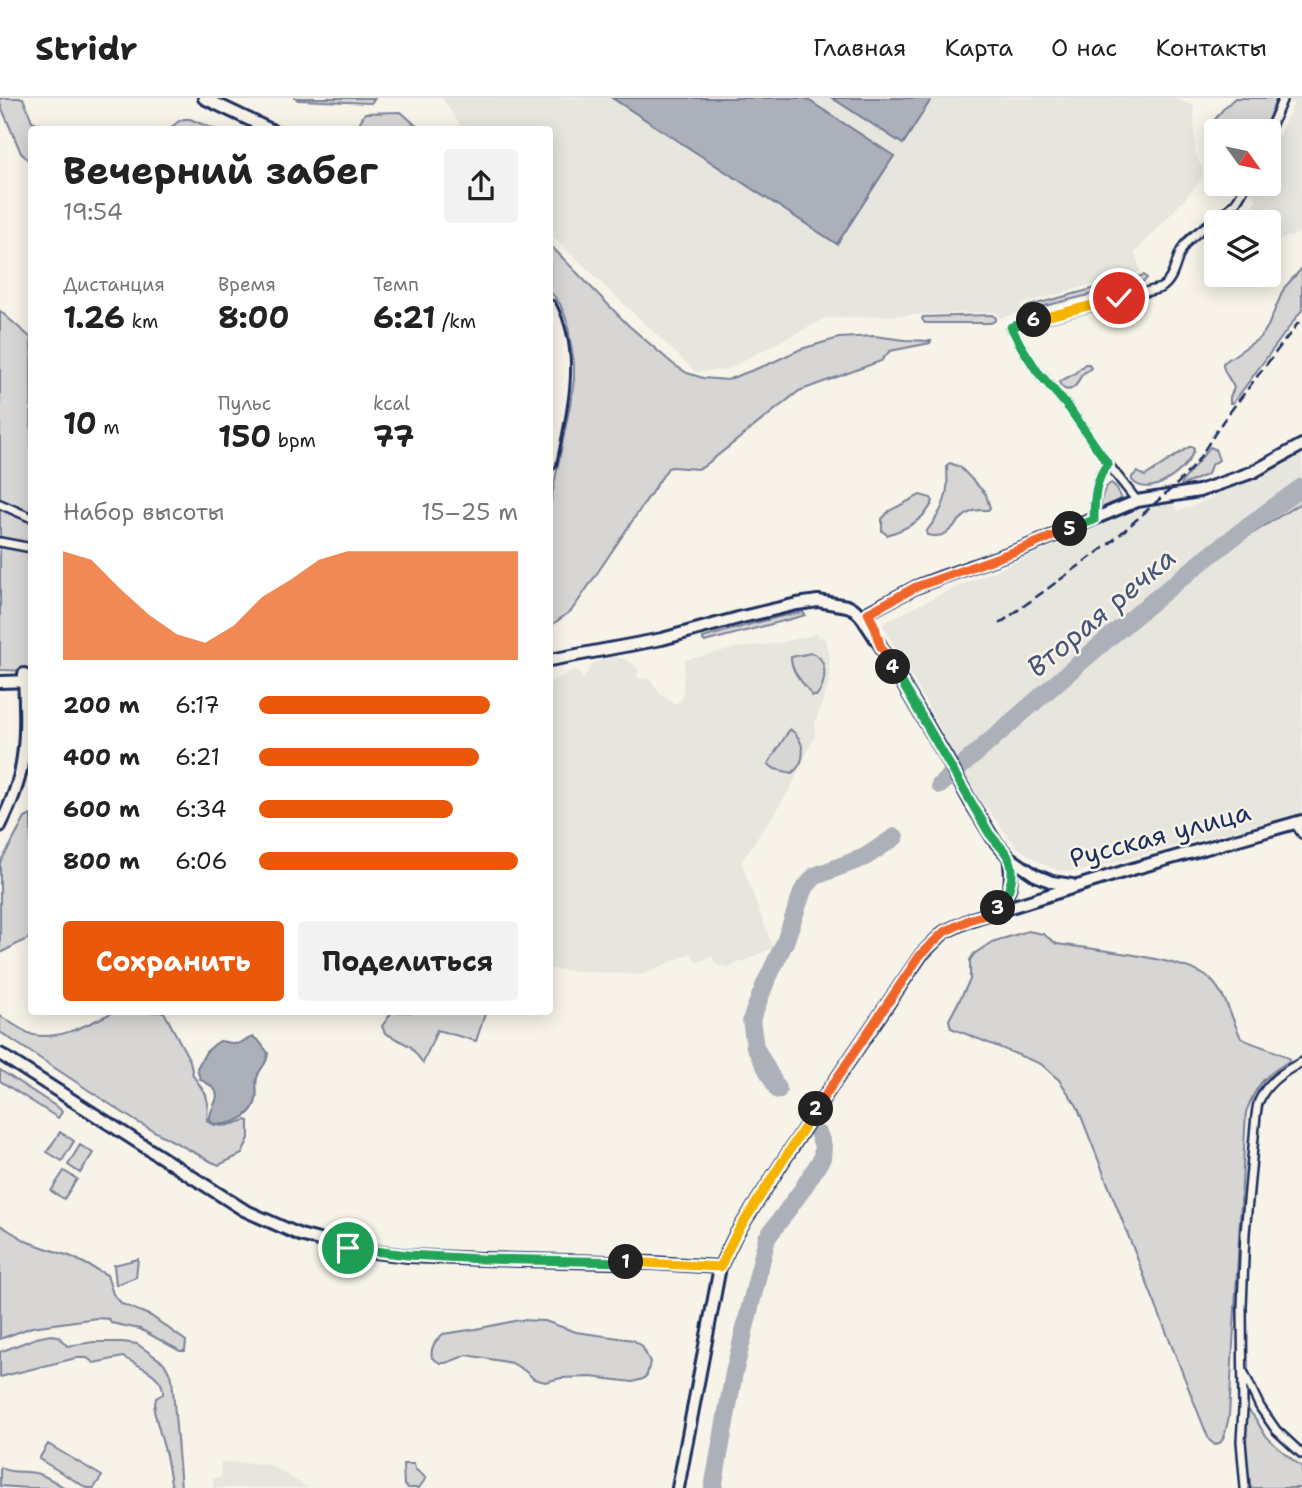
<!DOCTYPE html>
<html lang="ru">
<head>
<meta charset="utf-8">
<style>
	body { margin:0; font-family:"Shantell Sans",sans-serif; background:#f2f2f2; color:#222; height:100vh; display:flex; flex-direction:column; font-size:26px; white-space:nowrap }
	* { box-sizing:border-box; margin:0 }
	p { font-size:23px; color:#767676 }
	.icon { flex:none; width:38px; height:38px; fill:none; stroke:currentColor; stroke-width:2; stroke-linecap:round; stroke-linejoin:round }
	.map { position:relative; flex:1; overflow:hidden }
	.details { position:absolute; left:28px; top:28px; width:525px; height:889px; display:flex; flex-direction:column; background:#fff; border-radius:7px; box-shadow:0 4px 18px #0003 }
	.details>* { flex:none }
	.needle { width:46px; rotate:123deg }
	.controls { position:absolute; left:1204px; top:21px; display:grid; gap:14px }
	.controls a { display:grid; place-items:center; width:77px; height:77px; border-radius:7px; background:#fff; box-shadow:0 4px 18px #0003; font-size:35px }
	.pin { position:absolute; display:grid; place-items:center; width:60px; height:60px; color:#fff; margin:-30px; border:4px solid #fff; border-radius:50%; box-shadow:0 2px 7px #0007 }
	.km { position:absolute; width:35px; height:35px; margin:-18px; border-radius:50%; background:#222; color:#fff; font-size:19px; line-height:35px; text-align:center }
	.round { display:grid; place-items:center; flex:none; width:74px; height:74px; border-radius:7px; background:#f2f2f2 }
	.head { display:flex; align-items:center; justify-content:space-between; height:119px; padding:0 35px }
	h1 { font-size:38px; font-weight:700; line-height:52px }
	.figures { display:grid; grid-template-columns:repeat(3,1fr); gap:10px; height:119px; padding:7px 35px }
	.figures div { display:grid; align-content:center }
	.figures b { font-size:30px; font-weight:700 }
	.figures small { font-size:19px; font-weight:400 }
	.figures p { font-size:19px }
	.chart { height:196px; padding:14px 35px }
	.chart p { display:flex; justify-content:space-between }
	.chart svg { width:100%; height:126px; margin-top:7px; fill:#ea580c; opacity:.7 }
	.action { display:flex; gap:14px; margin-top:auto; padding:14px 35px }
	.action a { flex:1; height:80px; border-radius:7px; background:#ea580c; color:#fff; font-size:28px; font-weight:700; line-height:80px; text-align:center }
	.action a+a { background:#f2f2f2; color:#222 }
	ul { padding:0 35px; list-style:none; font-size:23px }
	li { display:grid; grid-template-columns:112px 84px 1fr; align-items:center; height:52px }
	li i { height:18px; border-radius:9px; background:#ea580c }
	header { display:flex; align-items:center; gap:42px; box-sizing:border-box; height:98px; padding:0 35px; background:#fff; border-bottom:2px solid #e0e0e0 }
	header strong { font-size:33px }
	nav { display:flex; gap:38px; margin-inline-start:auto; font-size:24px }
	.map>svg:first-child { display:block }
	.built { fill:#e6e5de }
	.green { fill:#d7d6d4; stroke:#798299; stroke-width:2 }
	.water { fill:#acb0b9; stroke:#727c95; stroke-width:2 }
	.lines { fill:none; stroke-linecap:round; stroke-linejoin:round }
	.river { stroke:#acb0b9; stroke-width:18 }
	.street-casing { stroke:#1b2f5e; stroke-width:12 }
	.secondary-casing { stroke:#1b2f5e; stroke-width:16 }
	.primary-casing { stroke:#1b2f5e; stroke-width:16 }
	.street { stroke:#f7f3e8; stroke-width:7 }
	.secondary { stroke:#f7f3e8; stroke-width:10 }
	.primary { stroke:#f7f3e8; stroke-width:10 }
	.rail { stroke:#1b2f5e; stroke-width:2.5; stroke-dasharray:10 5; stroke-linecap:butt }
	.split-1-casing { stroke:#fff; stroke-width:14 }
	.split-2-casing { stroke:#fff; stroke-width:14 }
	.split-3-casing { stroke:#fff; stroke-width:14 }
	.split-4-casing { stroke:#fff; stroke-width:14 }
	.split-5-casing { stroke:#fff; stroke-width:14 }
	.split-6-casing { stroke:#fff; stroke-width:14 }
	.split-7-casing { stroke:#fff; stroke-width:14 }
	.split-1 { stroke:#22a559; stroke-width:9 }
	.split-2 { stroke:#f5b400; stroke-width:9 }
	.split-3 { stroke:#f0652b; stroke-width:9 }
	.split-4 { stroke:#22a559; stroke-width:9 }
	.split-5 { stroke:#f0652b; stroke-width:9 }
	.split-6 { stroke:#22a559; stroke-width:9 }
	.split-7 { stroke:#f5b400; stroke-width:9 }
	.labels { text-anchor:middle; stroke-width:5; stroke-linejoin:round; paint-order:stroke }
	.street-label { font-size:26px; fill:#1b2f5e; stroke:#f7f3e8 }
	.water-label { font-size:28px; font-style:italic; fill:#465679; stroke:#f7f3e8 }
</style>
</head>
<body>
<header>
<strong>Stridr</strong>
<nav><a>Главная</a><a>Карта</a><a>О нас</a><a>Контакты</a></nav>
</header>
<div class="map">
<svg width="1302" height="1390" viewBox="0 0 1302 1390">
	<rect width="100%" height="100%" fill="#f7f3e8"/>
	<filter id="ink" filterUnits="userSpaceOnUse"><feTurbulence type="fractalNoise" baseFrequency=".0143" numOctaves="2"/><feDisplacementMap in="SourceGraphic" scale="14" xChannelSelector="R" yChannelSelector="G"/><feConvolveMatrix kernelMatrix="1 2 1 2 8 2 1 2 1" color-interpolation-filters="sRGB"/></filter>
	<g filter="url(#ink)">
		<path class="built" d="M 442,0 L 1172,0 L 1194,8 L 1195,55 L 1203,73 L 1200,82 L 1192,93 L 1135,155 L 1141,173 L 1021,206 L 1022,214 L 1000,220 L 995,214 L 826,220 L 725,272 L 696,274 L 550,136 L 550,32 L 463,31 Z
			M 1287,0 L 1302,0 L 1302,132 L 1293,138 L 1269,144 L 1269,124 L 1235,124 L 1240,122 L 1257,101 L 1249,93 L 1253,86 L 1269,86 L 1269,55 L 1294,6 L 1286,2 Z
			M 1302,354 L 1302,714 L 1078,774 L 1057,772 L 1043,766 L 1017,749 L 969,688 L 937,624 L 882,526 L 945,494 L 1126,417 L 1171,403 L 1178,413 L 1196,407 Z
			M 818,536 L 819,540 L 824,539 L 830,559 L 829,585 L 815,625 L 815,638 L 789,693 L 741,764 L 773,850 L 727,870 L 716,866 L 712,858 L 697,865 L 691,855 L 641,877 L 550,871 L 550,584 L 576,571 L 583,581 L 593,566 L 608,558 L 624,561 L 631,564 L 638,571 L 637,580 L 651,582 L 660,596 L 675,606 L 682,601 L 685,562 L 737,550 L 779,545 Z
			M 221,1364 L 267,1366 L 282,1374 L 308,1390 L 214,1390 L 213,1380 L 221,1380 Z"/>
		<path class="green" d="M 0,0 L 23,0 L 32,23 L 52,31 L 32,32 L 31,65 L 21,55 L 0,6 Z
			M 296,0 L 375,0 L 371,5 L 298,2 Z
			M 1235,0 L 1277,0 L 1263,33 L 1216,33 L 1216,65 C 1199,37 1213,19 1235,0 Z
			M 401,14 L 420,31 L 356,31 L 365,15 Z
			M 184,21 L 190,21 L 214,31 L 169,31 L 179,23 Z
			M 550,147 L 628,227 L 673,266 L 687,275 L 703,280 L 727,282 L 769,266 L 801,251 L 839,240 L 874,238 L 905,242 L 931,243 L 930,245 L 890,253 L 881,263 L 799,293 L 703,369 L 697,371 L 672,369 L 668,370 L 577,505 L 571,513 L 550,528 L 550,407 L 570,307 L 574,282 L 574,265 L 567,223 L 560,206 L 550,193 Z
			M 1302,170 L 1302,212 L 1233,305 L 1230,305 L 1230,299 L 1234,290 C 1231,281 1222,274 1223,265 L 1261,239 L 1268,228 L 1284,190 Z
			M 1144,177 L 1147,180 L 1144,183 L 1025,213 L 1025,210 L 1029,208 Z
			M 0,213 L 31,240 L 32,573 L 0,572 Z
			M 992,217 L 996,220 C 995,224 992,225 988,225 L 925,225 L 922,221 L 923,219 Z
			M 1085,266 L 1089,266 L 1091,270 C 1088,273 1084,274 1082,277 C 1079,280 1079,284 1076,287 C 1069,295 1062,292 1059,284 L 1074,276 Z
			M 1189,349 L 1192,349 L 1194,351 C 1190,371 1148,403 1132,382 L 1132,379 L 1137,374 L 1145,378 Z
			M 1210,349 L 1215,351 L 1219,362 L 1211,367 L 1208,376 L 1181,388 L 1182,384 Z
			M 950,365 L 960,369 L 983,393 L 986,397 L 990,410 L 988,412 C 982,412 976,411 971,414 C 953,422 952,443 927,437 L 926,434 C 936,421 945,408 947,391 C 948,383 947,375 947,367 Z
			M 1111,385 L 1116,389 L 1121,399 L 1120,401 L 1102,410 C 1099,403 1104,389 1111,385 Z
			M 1302,395 L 1302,404 L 1220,456 L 1221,452 Z
			M 920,397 L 931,400 L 933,403 C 925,422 906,431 887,437 L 882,433 L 882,421 L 889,413 Z
			M 803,514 L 805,517 L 802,518 L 708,543 L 705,544 L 703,542 L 703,540 C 736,530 769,520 803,514 Z
			M 811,555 C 829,559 827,587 816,598 L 812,598 C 804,584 791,576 791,559 Z
			M 790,631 C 805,642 808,663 792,675 L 775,671 L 768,666 Z
			M 31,717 L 31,839 L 0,855 L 0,764 L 10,748 L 25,720 Z
			M 1028,833 L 1043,836 L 1057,846 C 1091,851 1189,860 1211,882 C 1226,897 1232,921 1241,940 C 1255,948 1279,952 1289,961 L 1289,963 C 1263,979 1257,986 1246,1014 L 1229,1318 L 1225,1336 L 1221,1344 L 1215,1347 L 1209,1342 L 1077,1008 L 1059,982 L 1041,966 L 951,930 L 949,922 L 970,882 L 970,862 L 974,856 L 992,844 Z
			M 114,914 L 164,914 L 190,963 L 193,977 L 206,997 L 208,1006 L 207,1023 C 219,1032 233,1026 246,1022 L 249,1023 L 249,1040 L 242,1056 L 219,1067 L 212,1064 L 137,1024 L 0,934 L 0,918 C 9,923 25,935 34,937 C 63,942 89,925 114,914 Z
			M 392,914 L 485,914 L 485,916 L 476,943 L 437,932 L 423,965 L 410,948 L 385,935 L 382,928 Z
			M 0,972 L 60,1011 L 62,1014 L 58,1020 L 0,983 Z
			M 60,1034 L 74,1043 L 62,1063 L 47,1054 Z
			M 80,1047 L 93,1055 L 80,1075 L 68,1067 Z
			M 64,1073 L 77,1081 L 64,1101 L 51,1093 Z
			M 0,1127 L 28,1144 L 72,1159 L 107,1177 L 113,1196 L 122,1206 L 151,1218 L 186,1243 L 185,1253 L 180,1253 L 140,1231 L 111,1225 L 109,1221 L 97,1220 L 32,1229 L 0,1241 Z
			M 138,1161 L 136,1179 L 116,1187 L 114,1167 Z
			M 519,1222 L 545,1223 L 576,1234 L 633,1242 L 642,1248 L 650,1264 L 647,1277 L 643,1281 L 633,1284 L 591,1279 L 561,1280 L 545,1284 L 534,1281 L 525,1273 L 512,1265 L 467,1257 L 446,1265 L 440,1265 L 432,1260 C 430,1249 435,1243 443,1236 L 476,1231 Z
			M 51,1237 L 58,1238 L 67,1248 L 94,1244 L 123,1244 L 137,1246 L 164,1265 L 172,1280 L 181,1390 L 172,1390 L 166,1357 L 154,1313 L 156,1300 L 163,1296 C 165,1277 138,1268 123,1259 L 94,1265 L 87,1260 L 76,1260 L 0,1279 L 0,1254 L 36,1240 Z
			M 1247,1311 C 1255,1317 1258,1325 1263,1334 C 1274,1348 1288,1358 1302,1369 L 1302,1390 L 1247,1390 L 1243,1315 Z
			M 48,1346 L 102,1378 L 94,1390 L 87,1390 L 39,1361 Z
			M 403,1366 L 414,1366 L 415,1371 L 426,1380 L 419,1390 L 408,1390 L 404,1387 Z
			M 0,1369 C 12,1377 26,1371 39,1376 C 48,1379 57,1385 65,1390 L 28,1390 L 0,1388 Z"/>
		<path class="water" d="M 612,0 L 805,0 L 894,58 L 837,146 Z
			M 832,0 L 932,0 L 903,46 Z
			M 253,939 L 259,943 L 268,955 C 267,969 259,969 257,980 C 255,987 258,995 256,1002 C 252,1021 227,1029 211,1025 C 206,1012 222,1003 215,992 C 212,987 205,985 200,981 L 197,970 L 206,954 L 215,946 L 220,943 L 237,946 Z"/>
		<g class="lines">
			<path class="river" d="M 940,687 C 1057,584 1174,479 1302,389
				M 778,992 L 755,949 L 751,922 L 765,886 L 785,844 L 803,792 L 815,778 L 865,759 L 895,739
				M 713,1390 L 734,1275 L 767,1140 L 802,1092 L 822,1060 L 823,1048 L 819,1037"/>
			<defs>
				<path id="street" d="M 1269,33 L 1283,0
					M 1137,403 L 1108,366 L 1069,310 L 1037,273 L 1021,248 L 1011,229 L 1161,190 C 1178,179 1174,156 1188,143 C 1202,128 1222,120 1235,105 C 1240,99 1243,92 1246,86
					M 0,406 L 32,420
					M 1094,422 C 1094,404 1095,379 1108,366
					M 0,444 L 32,450
					M 1294,724 L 1302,736
					M 1244,1275 L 1260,1309 L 1276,1332 L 1302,1356
					M 1245,1390 L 1241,1343 L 1243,1311 L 1242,1209 L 1245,1135 L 1256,1017 C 1257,1012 1257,1005 1260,1001 C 1267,984 1286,972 1302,964"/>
				<path id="secondary" d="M 861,518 L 916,489 L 942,479 L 1024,450 L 1137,403 L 1199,393 L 1225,384 L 1253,374 L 1302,347
					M 0,728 C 10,708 19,687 22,665 C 27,636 25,605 24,576
					M 0,956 L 244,1112 L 300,1137 L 357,1152 L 408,1158 L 482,1161 L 653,1165 L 720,1169"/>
				<path id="primary" d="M 204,0 L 271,32
					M 550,208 C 576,259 560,313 550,366
					M 550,228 C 560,261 557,295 550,329
					M 550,562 L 662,541 L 742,519 L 797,506 L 818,503 L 847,508 L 854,511 L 861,518 L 880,547 L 947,661 L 970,703 L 994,742 L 1009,759 L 1035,777 L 1052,784 L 1072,787
					M 0,584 L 32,583
					M 995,814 C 1012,794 1013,784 1009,759
					M 678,1390 L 720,1169 L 735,1138 L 825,998 L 921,857 L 944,834 L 972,821 L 1129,772 L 1302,723"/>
			</defs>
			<use href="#street" class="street-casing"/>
			<use href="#secondary" class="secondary-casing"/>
			<use href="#primary" class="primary-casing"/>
			<use href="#street" class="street"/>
			<use href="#secondary" class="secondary"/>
			<use href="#primary" class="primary"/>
			<path class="rail" d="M 999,526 L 1109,446 L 1178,385 L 1196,365 L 1223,323 L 1302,220"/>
		</g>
	</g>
	<g class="lines" filter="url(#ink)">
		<defs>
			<path id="split-1" d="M 348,1150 L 408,1157 L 482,1161 L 626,1164"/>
			<path id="split-2" d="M 626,1164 L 720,1169 L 735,1138 L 816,1011"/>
			<path id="split-3" d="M 816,1011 L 921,856 L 944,834 L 971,821 L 993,815 L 998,810"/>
			<path id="split-4" d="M 893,569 L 989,735 C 994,742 1002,749 1007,757 C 1018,773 1009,797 998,810"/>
			<path id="split-5" d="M 893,569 L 880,547 L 875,529 L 868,515 L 916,489 L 1024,450 L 1070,431"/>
			<path id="split-6" d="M 1034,222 L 1011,229 L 1021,248 L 1037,273 L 1069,310 L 1108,366 C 1095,380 1094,404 1094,422 L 1070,431"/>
			<path id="split-7" d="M 1034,222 L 1119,200"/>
		</defs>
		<use href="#split-1" class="split-1-casing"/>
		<use href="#split-2" class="split-2-casing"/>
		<use href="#split-3" class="split-3-casing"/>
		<use href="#split-4" class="split-4-casing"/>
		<use href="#split-5" class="split-5-casing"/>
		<use href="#split-6" class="split-6-casing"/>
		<use href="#split-7" class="split-7-casing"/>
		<use href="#split-1" class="split-1"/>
		<use href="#split-2" class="split-2"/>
		<use href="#split-3" class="split-3"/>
		<use href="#split-4" class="split-4"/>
		<use href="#split-5" class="split-5"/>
		<use href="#split-6" class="split-6"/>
		<use href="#split-7" class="split-7"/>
	</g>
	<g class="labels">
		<g class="street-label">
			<text transform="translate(1160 737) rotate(-15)" y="9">Русская улица</text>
		</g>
		<g class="water-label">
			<text transform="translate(1101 514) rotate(-40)" y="10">Вторая речка</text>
		</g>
	</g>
</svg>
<div class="controls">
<a><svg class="needle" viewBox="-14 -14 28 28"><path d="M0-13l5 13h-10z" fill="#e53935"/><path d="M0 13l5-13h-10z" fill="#767676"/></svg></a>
<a><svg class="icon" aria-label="layers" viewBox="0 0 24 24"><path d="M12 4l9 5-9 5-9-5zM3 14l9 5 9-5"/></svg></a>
</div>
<div class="pin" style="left:348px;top:1150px;background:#1e9e55"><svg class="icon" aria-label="arrive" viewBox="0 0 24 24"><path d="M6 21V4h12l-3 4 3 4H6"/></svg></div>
<div class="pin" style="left:1119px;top:200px;background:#d93025"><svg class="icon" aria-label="check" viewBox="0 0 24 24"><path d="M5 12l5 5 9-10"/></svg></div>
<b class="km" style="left:626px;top:1164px">1</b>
<b class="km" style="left:816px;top:1011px">2</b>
<b class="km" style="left:998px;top:810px">3</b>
<b class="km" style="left:893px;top:569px">4</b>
<b class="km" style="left:1070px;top:431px">5</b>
<b class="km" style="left:1034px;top:222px">6</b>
<section class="details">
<div class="head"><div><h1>Вечерний забег</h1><p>19:54</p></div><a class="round"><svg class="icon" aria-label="share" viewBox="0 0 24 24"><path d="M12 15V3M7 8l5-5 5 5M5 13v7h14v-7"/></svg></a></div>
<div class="figures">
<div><p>Дистанция</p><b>1.26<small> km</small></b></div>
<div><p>Время</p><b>8:00</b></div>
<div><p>Темп</p><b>6:21<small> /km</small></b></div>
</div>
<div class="figures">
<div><b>10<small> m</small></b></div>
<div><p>Пульс</p><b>150<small> bpm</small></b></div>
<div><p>kcal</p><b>77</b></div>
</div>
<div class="chart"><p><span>Набор высоты</span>15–25 m</p>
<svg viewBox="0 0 160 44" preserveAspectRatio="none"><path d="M0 44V6L10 9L20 19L30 28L40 35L50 38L60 32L70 22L80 16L90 9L100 6L110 6L120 6L130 6L140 6L150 6L160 6V44z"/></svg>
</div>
<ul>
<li><b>200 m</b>6:17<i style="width:89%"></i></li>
<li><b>400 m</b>6:21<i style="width:85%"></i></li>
<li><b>600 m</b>6:34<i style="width:75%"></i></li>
<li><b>800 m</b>6:06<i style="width:100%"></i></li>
</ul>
<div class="action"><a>Сохранить</a><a>Поделиться</a></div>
</section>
</div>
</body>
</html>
